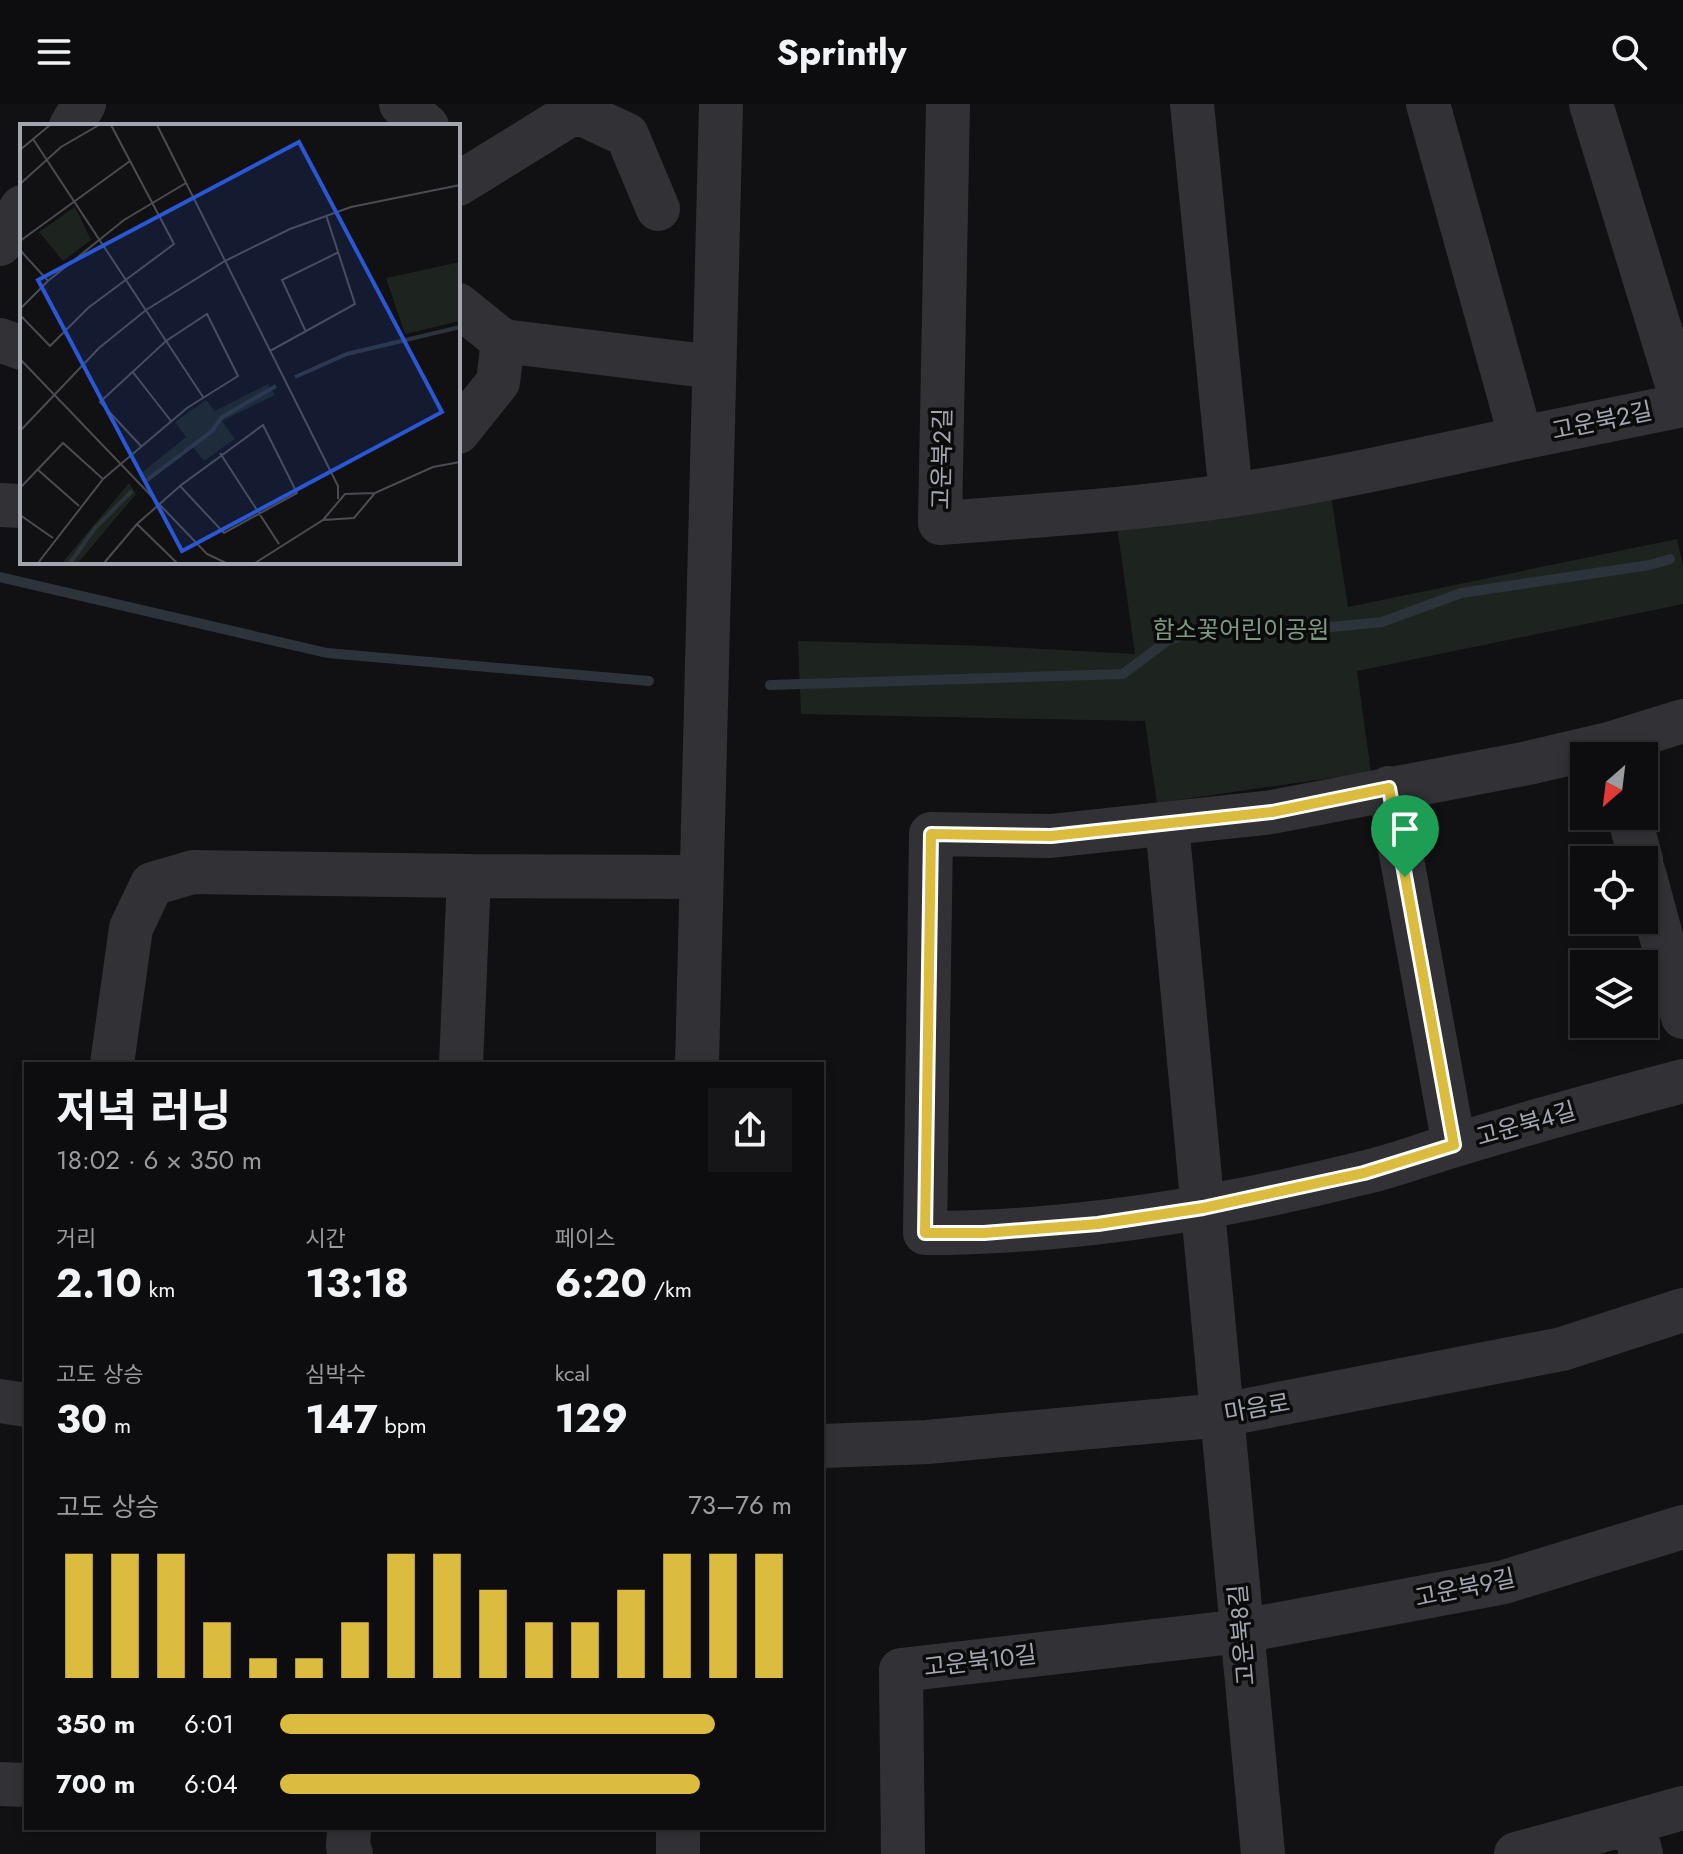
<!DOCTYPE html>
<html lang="ko">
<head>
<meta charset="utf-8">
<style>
	body { margin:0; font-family:Jost,"Noto Sans KR",sans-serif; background:#161517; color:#f1f3f6; height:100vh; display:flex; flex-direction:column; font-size:30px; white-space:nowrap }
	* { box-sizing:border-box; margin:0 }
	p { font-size:26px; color:#9a9b9e }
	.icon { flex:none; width:44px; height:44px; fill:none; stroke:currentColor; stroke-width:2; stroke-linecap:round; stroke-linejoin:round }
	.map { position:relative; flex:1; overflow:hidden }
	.drawer { position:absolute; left:24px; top:958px; width:800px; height:768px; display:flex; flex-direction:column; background:#0d0c0e; border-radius:0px; box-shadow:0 4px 12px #0003,0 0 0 2px #2d2c2e }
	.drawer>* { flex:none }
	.needle { width:52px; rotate:208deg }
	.tools { position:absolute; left:1570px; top:638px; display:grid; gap:16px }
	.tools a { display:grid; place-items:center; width:88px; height:88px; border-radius:0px; background:#0d0c0e; box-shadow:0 4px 12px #0003,0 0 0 2px #2d2c2e; font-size:40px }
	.pin { position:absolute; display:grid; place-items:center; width:68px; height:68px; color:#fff; margin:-82px -34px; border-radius:50% 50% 50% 0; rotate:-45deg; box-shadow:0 0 8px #0007 }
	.pin .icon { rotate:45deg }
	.round { display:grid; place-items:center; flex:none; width:84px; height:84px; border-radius:0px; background:#161517 }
	.summary { display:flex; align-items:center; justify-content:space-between; height:136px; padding:0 32px }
	h1 { font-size:44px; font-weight:700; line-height:60px }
	.metrics { display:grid; grid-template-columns:repeat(3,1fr); gap:12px; height:136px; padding:8px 32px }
	.metrics div { display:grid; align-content:center }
	.metrics b { font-size:40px; font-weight:700 }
	.metrics small { font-size:22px; font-weight:400 }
	.metrics p { font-size:22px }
	.chart { height:224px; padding:16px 32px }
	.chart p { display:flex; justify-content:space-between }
	.chart svg { width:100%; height:144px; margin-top:8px; stroke:#dbbc3f; stroke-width:6 }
	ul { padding:0 32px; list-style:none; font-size:26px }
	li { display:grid; grid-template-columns:128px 96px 1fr; align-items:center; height:60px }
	li i { height:20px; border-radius:10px; background:#dbbc3f }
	header { display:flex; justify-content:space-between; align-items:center; height:104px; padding:0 32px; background:#0d0c0e; font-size:36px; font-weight:700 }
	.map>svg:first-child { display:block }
	.green { fill:#1d241f }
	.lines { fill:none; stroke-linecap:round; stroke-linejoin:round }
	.stream { stroke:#2d333a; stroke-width:10 }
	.minor { stroke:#323236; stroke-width:44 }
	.route-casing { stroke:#fff; stroke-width:16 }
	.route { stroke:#dbbc3f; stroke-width:10 }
	.labels { text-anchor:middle; stroke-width:7; stroke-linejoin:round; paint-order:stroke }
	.street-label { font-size:24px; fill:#a3a6b1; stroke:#0c0b0c }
	.park-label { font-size:24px; fill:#7c9a82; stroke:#0c0b0c }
	.inset-river { fill:none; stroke:#2d333a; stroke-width:4 }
	.inset-road { fill:none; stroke:#4b4c52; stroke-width:2 }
	.view { fill:#2a57d4; fill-opacity:0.15; stroke:#2a57d4; stroke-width:4 }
	.inset-edge { fill:none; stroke:#a3a6b1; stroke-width:4 }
</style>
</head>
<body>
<header><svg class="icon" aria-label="menu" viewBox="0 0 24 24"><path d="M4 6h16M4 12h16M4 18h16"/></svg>Sprintly<svg class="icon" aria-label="search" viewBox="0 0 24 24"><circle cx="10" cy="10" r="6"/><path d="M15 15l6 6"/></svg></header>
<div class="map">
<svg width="1683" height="1750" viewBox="0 0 1683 1750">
	<rect width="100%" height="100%" fill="#111012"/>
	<path class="green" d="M 1331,392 L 1348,503 L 1677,435 L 1683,462 L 1683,500 L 1357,567 L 1371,668 L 1157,699 L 1145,617 L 801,610 L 798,537 L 987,542 L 1135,550 L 1117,422 Z"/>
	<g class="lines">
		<path class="stream" d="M 0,473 L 327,549 L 649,577
			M 770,581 L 1123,570 L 1167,537 L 1210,521 L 1311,525 L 1382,518 L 1461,489 L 1650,461 L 1670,455"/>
		<path class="minor" d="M 401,0 L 427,22
			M 948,0 L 940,419 C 1038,412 1136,405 1233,391 C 1330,376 1425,355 1521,334 L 1428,0
			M 1192,0 L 1231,391
			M 1591,0 L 1683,300
			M 71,22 L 84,0
			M 458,80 L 576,7 L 627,31 L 658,105
			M 0,140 L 22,103
			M 458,201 L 503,237 L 498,278 L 458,328
			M 0,236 L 22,244
			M 503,237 L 714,263
			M 1521,334 L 1683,301
			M 0,401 L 22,402
			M 1683,617 L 1609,640 L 1528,659 L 1272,708 L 1051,732 L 931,730 L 925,1129 C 1073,1129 1219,1105 1362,1069 C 1394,1062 1424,1050 1455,1041 C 1531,1018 1607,997 1683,977
			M 1389,684 L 1454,1041
			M 1629,712 L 1641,756
			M 1167,720 L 1263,1750
			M 1644,769 L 1683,913
			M 112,960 L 131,824 L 152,780 L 193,768 L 469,772 L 702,773
			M 461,960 L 469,772
			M 697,960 L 721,0
			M 0,1297 L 26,1301
			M 822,1342 L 927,1338 L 1222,1311 L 1562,1245 L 1683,1206
			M 0,1680 L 26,1681
			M 1633,1718 L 1683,1704
			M 349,1724 L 348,1743 L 351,1750
			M 678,1750 L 678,1724
			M 903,1750 L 901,1566 L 1242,1527 L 1504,1478 L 1683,1423
			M 1516,1750 L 1633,1718 L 1641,1750"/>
	</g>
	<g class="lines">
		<defs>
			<path id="route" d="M 1389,684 L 1454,1041 L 1364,1069 L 1203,1104 L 1098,1120 L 984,1129 L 925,1129 L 931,730 L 1051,732 L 1272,708 Z"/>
		</defs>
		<use href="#route" class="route-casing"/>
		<use href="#route" class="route"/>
	</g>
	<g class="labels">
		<g class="street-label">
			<text transform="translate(1602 317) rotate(-12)" y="8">고운북2길</text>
			<text transform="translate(942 355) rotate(-89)" y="8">고운북2길</text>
			<text transform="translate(1526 1020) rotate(-16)" y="8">고운북4길</text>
			<text transform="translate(1257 1304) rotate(-10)" y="8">마음로</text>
			<text transform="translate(1465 1484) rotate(-12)" y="8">고운북9길</text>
			<text transform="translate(1242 1531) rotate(-95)" y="8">고운북8길</text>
			<text transform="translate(980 1557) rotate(-7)" y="8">고운북10길</text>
		</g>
		<g class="park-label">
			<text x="1241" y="534">함소꽃어린이공원</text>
		</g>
	</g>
	<g transform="translate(20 20)">
		<rect width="440" height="440" fill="#111012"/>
		<path d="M 55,83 L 71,116 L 43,137 L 19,108 ZM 440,138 L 440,197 L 385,210 L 366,154 ZM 248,260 L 255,271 L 202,297 L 215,315 L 184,337 L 172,322 L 127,359 L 120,350 L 166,313 L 155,298 L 186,276 L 195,287 ZM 109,359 L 116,370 L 58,439 L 42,439 Z" fill="#1d241f"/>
		<path class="inset-river" d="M 275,253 L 327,230 L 440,203M 127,356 L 192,307 L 202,293 L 256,262M 50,439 L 75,404 L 112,367"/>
		<path class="inset-road" d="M 137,1 L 318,362 L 318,375M 13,15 L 183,273M 0,26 L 30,1M 0,60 L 41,23 L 79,1M 0,117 L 110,37M 0,126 L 28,157 L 104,96 L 166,59M 0,185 L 28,157M 0,191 L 30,222 L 68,184 L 154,120 L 91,1M 286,208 L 262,156 L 319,128M 250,227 L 335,180 L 306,91M 0,235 L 187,430 L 206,439M 112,247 L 151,297M 243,301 L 277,369 L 204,409 L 160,362 ZM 0,307 L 79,224 L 126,186 L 205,137 L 270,105 L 331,83 L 440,61M 200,329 L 259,420M 17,345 L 59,382M 83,355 L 167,284 L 218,252 L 187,190 L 146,217 L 80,278 L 121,322M 0,364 L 43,319 L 83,355 L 18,439M 0,391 L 33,414M 303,396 L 325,370 L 355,369 L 413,343 L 440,338M 117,400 L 157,439M 84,439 L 117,400 L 160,362M 235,439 L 303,396 L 334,394 L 355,369"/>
		<path class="view" d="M 279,18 L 422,288 L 162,427 L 18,156 Z"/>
		<rect width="440" height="440" class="inset-edge"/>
	</g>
</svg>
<div class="tools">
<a><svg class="needle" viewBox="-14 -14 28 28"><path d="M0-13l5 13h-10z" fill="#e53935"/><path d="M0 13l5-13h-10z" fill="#9a9b9e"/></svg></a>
<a><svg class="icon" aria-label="locate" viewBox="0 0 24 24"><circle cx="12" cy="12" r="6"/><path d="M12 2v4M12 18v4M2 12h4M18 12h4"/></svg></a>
<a><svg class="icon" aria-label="layers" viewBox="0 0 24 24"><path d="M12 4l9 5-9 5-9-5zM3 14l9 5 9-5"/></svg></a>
</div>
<div class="pin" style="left:1405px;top:773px;background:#1e9e55"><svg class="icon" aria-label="arrive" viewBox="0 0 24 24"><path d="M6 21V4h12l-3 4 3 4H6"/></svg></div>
<section class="drawer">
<div class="summary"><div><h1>저녁 러닝</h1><p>18:02 · 6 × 350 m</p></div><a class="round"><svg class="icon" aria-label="share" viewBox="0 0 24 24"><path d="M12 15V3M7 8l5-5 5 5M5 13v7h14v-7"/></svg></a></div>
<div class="metrics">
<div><p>거리</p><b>2.10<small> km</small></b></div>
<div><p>시간</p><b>13:18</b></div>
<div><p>페이스</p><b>6:20<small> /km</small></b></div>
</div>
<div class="metrics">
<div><p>고도 상승</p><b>30<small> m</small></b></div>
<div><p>심박수</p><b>147<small> bpm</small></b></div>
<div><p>kcal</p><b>129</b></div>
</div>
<div class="chart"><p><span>고도 상승</span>73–76 m</p>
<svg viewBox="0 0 160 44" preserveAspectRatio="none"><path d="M5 44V6M15 44V6M25 44V6M35 44V27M45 44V38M55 44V38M65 44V27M75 44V6M85 44V6M95 44V17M105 44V27M115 44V27M125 44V17M135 44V6M145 44V6M155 44V6"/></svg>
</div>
<ul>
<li><b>350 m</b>6:01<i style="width:85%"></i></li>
<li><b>700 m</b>6:04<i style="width:82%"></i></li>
</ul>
</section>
</div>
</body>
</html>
